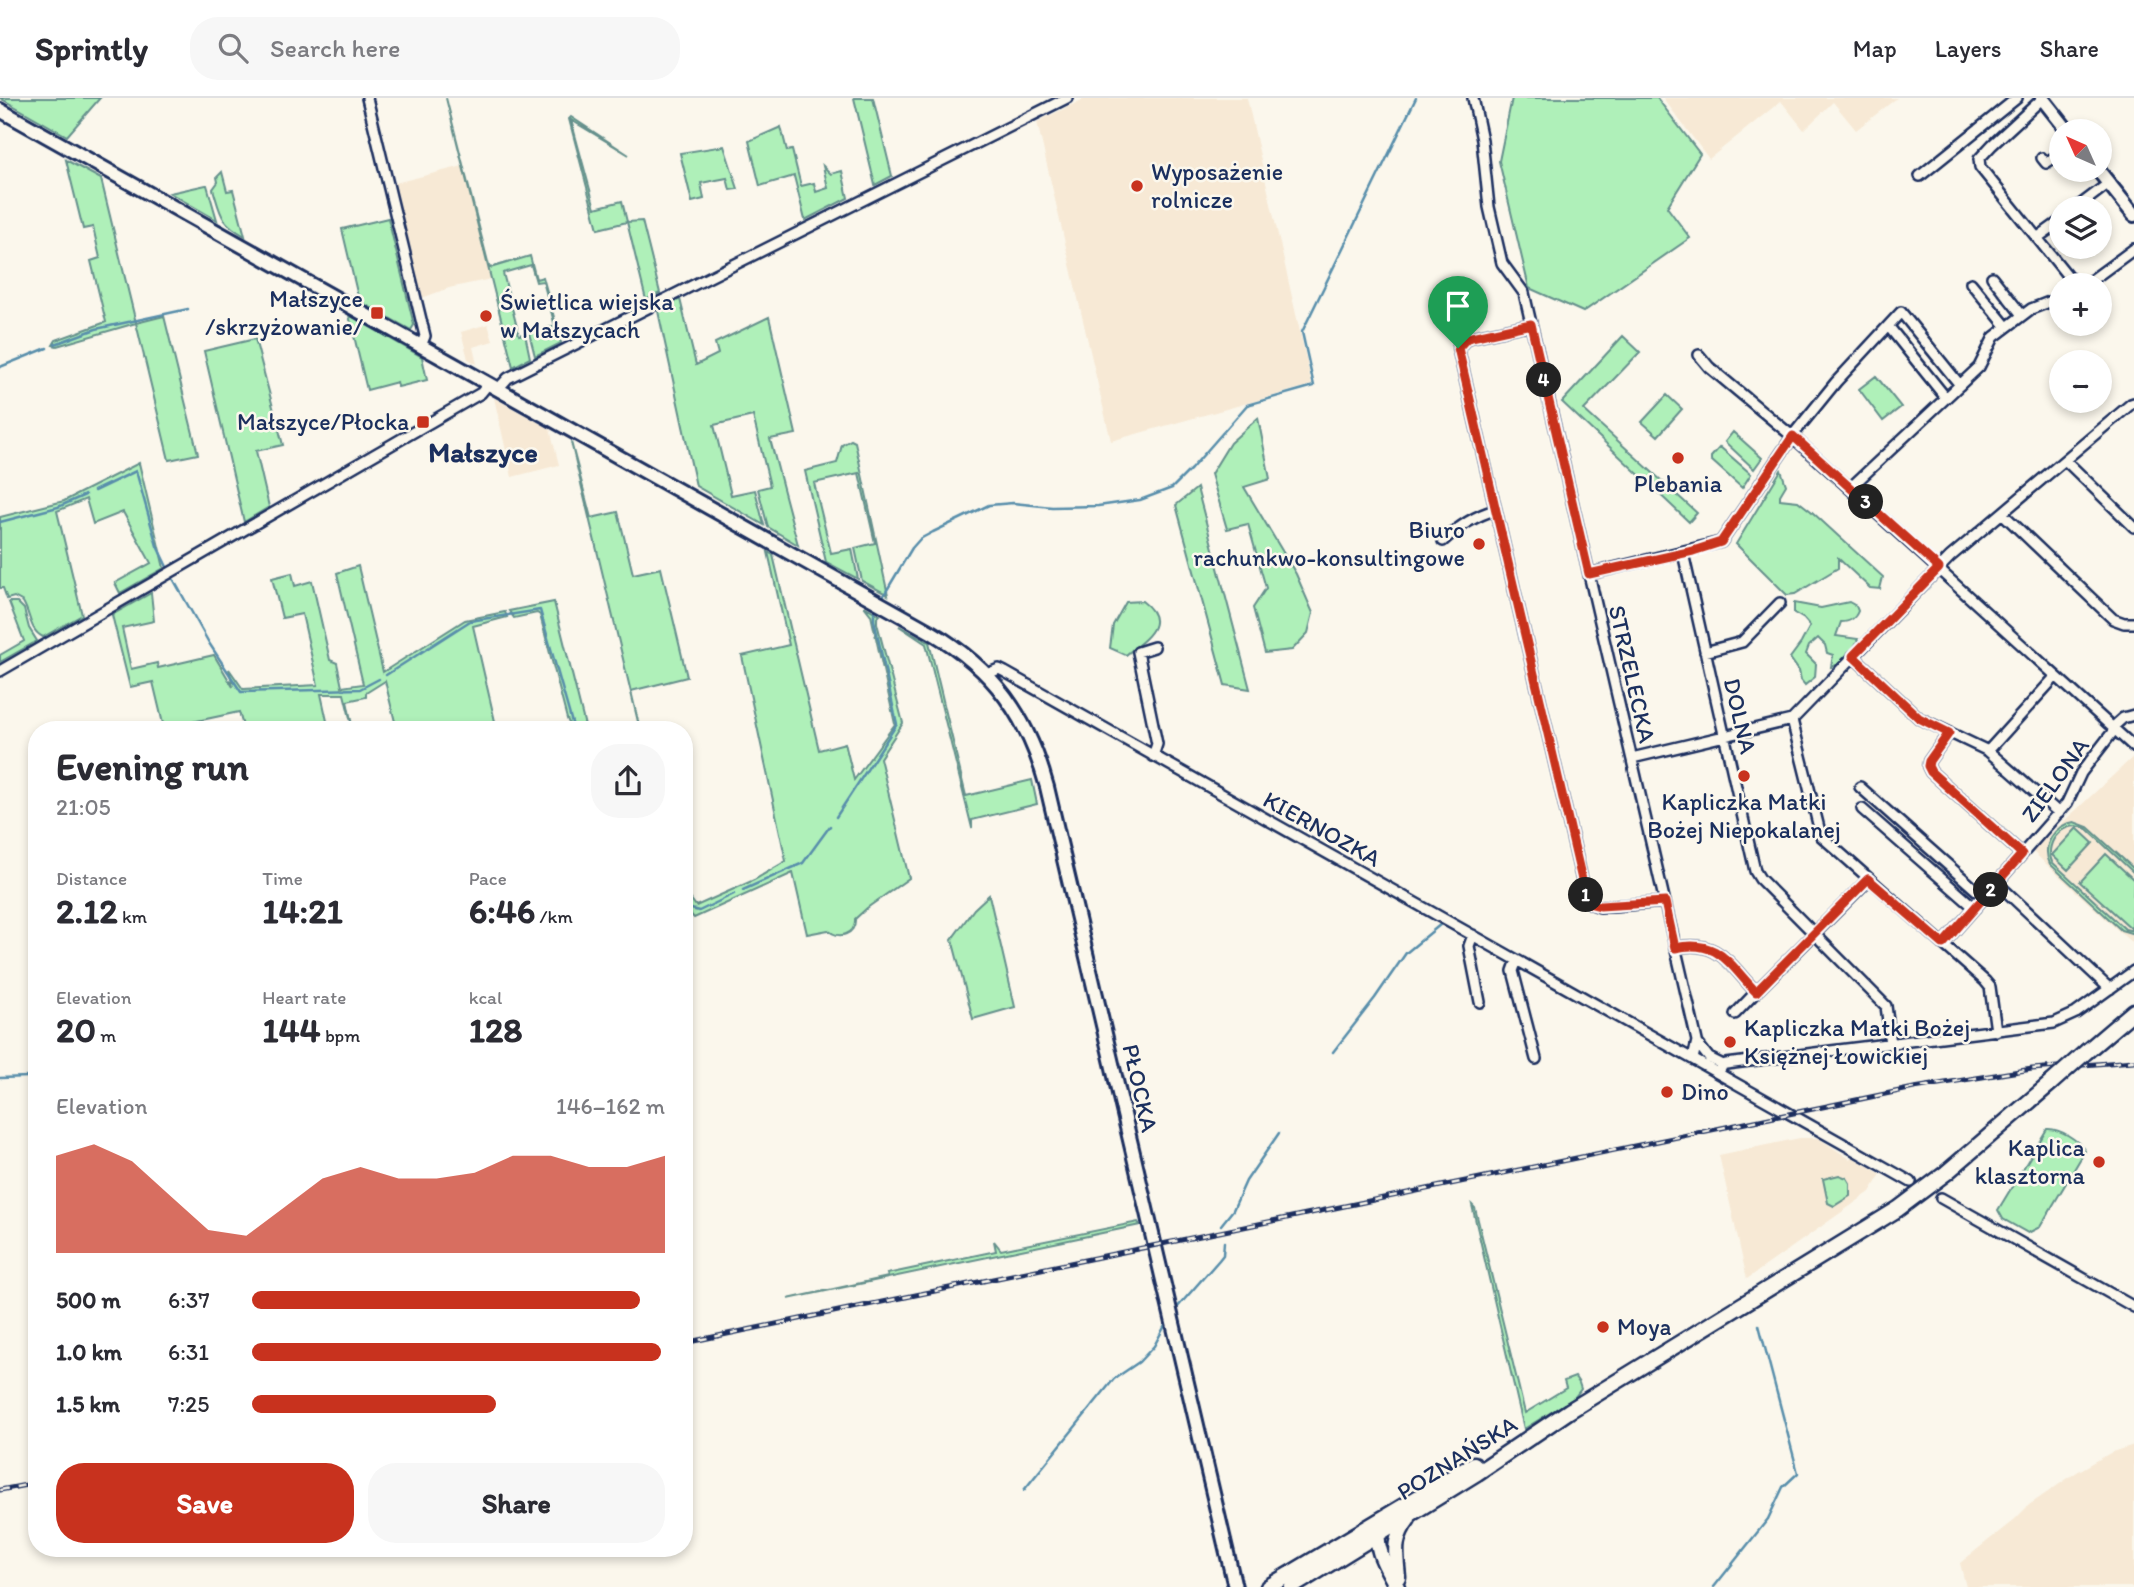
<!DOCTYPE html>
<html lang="en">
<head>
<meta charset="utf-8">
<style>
	body { margin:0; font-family:Itim,sans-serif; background:#f7f7f7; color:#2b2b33; height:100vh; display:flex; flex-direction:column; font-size:26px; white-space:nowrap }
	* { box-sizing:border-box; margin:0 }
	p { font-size:23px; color:#7c7c81 }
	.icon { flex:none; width:38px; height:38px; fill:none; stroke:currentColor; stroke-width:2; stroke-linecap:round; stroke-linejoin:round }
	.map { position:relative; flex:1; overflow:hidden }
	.side { position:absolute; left:28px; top:623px; width:665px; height:836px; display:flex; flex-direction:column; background:#fff; border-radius:28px; box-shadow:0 4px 10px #0003 }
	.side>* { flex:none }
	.needle { width:46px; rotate:315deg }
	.controls { position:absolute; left:2049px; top:21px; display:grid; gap:14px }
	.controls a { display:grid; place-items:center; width:63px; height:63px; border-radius:50%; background:#fff; box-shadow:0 4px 10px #0003; font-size:35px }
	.pin { position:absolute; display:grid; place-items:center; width:60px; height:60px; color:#fff; margin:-72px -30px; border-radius:50% 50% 50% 0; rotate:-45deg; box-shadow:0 0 7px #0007 }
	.pin .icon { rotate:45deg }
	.km { position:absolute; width:35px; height:35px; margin:-18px; border-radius:50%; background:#222; color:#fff; font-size:19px; line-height:35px; text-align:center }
	.round { display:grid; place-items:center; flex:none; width:74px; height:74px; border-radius:28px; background:#f7f7f7 }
	.overview { display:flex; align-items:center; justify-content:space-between; height:119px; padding:0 28px }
	h1 { font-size:38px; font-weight:700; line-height:52px }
	.figures { display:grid; grid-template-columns:repeat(3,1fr); gap:10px; height:119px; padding:7px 28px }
	.figures div { display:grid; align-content:center }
	.figures b { font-size:35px; font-weight:700 }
	.figures small { font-size:19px; font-weight:400 }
	.figures p { font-size:19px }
	.chart { height:196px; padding:14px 28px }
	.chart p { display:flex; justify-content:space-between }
	.chart svg { width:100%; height:126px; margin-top:7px; fill:#c8321e; opacity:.7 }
	.button { display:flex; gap:14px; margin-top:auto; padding:14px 28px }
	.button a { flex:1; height:80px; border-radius:28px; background:#c8321e; color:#fff; font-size:28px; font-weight:700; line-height:80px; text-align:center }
	.button a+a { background:#f7f7f7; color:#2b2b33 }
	ul { padding:0 28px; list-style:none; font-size:23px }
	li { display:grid; grid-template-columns:112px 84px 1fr; align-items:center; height:52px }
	li i { height:18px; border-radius:9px; background:#c8321e }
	header { display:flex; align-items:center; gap:42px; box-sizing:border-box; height:98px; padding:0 35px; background:#fff; border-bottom:2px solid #e1e1e2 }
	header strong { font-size:33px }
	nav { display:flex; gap:38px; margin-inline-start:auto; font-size:24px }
	.search { width:490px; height:63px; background:#f7f7f7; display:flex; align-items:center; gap:18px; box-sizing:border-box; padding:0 24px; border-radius:28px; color:#7c7c81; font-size:26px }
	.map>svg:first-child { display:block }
	.built { fill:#f7e9d5 }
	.green { fill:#aff0b9; stroke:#65908c; stroke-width:2 }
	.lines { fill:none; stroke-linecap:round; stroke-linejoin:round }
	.stream { stroke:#588eab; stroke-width:2.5 }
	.street-tunnel { stroke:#cecfd0; stroke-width:9; stroke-dasharray:9 4.5; stroke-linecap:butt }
	.street-casing { stroke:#1b2f5e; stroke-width:14 }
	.secondary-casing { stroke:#1b2f5e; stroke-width:18 }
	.primary-casing { stroke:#1b2f5e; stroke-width:19 }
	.street { stroke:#fbf7ec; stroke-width:9 }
	.secondary { stroke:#fbf7ec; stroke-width:12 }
	.primary { stroke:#fbf7ec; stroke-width:14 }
	.rail-casing { stroke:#1b2f5e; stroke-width:5 }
	.rail { stroke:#fbf7ec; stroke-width:2.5; stroke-dasharray:8; stroke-linecap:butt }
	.primary-bridge-casing { stroke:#1b2f5e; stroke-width:19; stroke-linecap:butt }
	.primary-bridge { stroke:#fbf7ec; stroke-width:14 }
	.route-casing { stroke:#fff; stroke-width:14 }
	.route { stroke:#c8321e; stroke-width:9 }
	.poi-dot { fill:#c8321e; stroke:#fbf7ec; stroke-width:2.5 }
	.labels { text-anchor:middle; stroke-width:5; stroke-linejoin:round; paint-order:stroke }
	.poi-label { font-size:24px; fill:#1b2f5e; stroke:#fbf7ec; text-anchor:start }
	.street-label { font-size:24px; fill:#1b2f5e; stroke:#fbf7ec }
	.quarter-label { font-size:28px; font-weight:bold; fill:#1b2f5e; stroke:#fbf7ec }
</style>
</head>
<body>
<header>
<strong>Sprintly</strong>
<div class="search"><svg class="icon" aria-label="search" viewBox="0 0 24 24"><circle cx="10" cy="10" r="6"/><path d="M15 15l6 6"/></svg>Search here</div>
<nav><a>Map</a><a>Layers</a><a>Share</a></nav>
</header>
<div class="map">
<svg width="2134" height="1489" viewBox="0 0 2134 1489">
	<rect width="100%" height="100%" fill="#fbf7ec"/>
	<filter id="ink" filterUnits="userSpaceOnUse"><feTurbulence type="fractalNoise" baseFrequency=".0143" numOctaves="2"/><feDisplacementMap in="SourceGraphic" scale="14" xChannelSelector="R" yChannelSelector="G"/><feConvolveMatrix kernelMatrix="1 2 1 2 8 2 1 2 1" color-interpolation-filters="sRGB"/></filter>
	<g filter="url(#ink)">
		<path class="built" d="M 1086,0 L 1247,0 L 1312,287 L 1111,343 L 1037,24 Z
			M 1663,0 L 1897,0 L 1856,32 L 1833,4 L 1804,32 L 1781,3 L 1709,61 Z
			M 463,68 L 491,181 L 449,190 L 419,201 L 391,86 Z
			M 488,226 L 493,243 L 473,249 L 477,266 L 468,261 L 461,234 Z
			M 494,300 L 550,331 L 559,367 L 512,379 Z
			M 2134,658 L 2134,847 L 2032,753 Z
			M 1800,1040 L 1818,1040 L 1850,1061 L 1852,1059 L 1881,1076 L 1870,1094 L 1747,1181 L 1719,1057 Z
			M 2134,1347 L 2134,1489 L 1966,1489 L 1960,1465 L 2014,1422 L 2029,1407 L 2077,1374 L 2112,1354 Z"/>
		<path class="green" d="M 0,0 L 100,0 L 67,38 Z
			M 446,0 L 489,168 L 490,170 L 530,158 L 536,181 L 543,179 L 561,245 L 535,258 L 529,235 L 555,228 L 543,183 L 536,184 L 531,167 L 503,175 L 519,237 L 525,236 L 530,260 L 513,269 Z
			M 854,0 L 873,0 L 892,78 L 875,87 Z
			M 1512,0 L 1657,0 L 1700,56 L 1667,109 L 1690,140 L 1583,214 L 1529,190 L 1499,63 Z
			M 571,19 L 629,57 L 571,22 L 595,110 L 622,103 L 627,124 L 642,123 L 660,195 L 646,202 L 627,124 L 598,131 L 569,21 Z
			M 781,29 L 787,53 L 792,52 L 801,88 L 814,85 L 816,94 L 828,90 L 823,68 L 831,76 L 842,73 L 848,100 L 805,122 L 794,78 L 760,88 L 749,43 Z
			M 724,48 L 738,91 L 730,92 L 727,80 L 701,85 L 704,101 L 692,104 L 680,55 Z
			M 66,62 L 101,81 L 136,225 L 164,218 L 198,356 L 169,362 L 136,225 L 57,248 L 53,247 L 56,242 L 106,224 L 91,163 L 100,160 L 93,129 L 83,131 Z
			M 222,74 L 227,93 L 233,92 L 245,138 C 220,124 221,117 213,91 L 218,84 L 217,79 Z
			M 207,87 L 217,122 L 170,95 L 206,87 Z
			M 388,120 L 414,227 L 411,232 L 359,203 L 342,131 Z
			M 680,201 L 696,267 L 718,256 L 715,245 L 769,219 L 796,336 L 770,341 L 798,447 L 768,429 L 758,391 L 770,388 L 753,318 L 714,327 L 731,397 L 755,392 L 764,427 L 696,388 L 658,213 Z
			M 349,217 L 422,259 L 427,282 L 398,289 L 397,284 L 367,292 Z
			M 1623,238 L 1640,254 L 1584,312 L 1697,415 L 1689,424 L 1562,304 Z
			M 255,241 L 283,347 L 256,353 L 269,409 L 244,424 L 204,253 Z
			M 1876,278 L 1901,309 L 1883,323 L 1859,291 Z
			M 1667,297 L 1682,311 L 1658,338 L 1642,324 Z
			M 1258,320 L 1270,381 L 1244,389 L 1296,476 L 1313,515 L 1308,535 L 1292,552 L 1265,555 L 1253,510 L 1266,490 L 1248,426 L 1227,431 L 1211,376 L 1230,345 Z
			M 1733,334 L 1762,360 L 1754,371 L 1725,344 Z
			M 851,342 L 855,344 L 888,497 L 862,483 L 855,450 L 875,445 L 859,375 L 814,385 L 831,455 L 852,451 L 858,481 L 826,464 L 805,373 L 837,365 L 842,347 Z
			M 571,344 L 591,420 L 618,414 L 633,476 L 661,470 L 687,579 L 631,593 L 640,632 Z
			M 1720,349 L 1751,376 L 1742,390 L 1711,362 L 1711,359 Z
			M 139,365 L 164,470 L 120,495 L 115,485 L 151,465 L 123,414 L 93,426 L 86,401 L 57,413 L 82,517 L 43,539 C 29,532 31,517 23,504 L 14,499 L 7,501 L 3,490 L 0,490 L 0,419 L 64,403 Z
			M 1781,372 L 1786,387 L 1780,397 L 1780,401 L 1798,403 L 1811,413 L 1883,479 L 1880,491 L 1870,490 L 1838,460 L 1838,470 L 1795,496 L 1787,497 L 1736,446 Z
			M 1197,390 L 1250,591 L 1225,587 L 1176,407 Z
			M 768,454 L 773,457 L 819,652 L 845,645 L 854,682 L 895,626 L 871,517 L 864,508 L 880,517 L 877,520 L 877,525 L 903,625 L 880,660 L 909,780 L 867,810 L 855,821 C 856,837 838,842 828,832 L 807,836 L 793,775 L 694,820 L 684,809 L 684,792 L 696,808 L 754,782 L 786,763 L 742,558 L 789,547 Z
			M 358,468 L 383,574 L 465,522 L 505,514 L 507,519 L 473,528 L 497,632 L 397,632 L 385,583 L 366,595 L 366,599 L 347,603 L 353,632 L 344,596 L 321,596 L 329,632 L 244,632 L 239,614 L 164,630 L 153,584 L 130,589 L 112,517 L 151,495 L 154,523 L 122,530 L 131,571 L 157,565 L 158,570 L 214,557 L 233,589 L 229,571 L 243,591 L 318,587 L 302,516 L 282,520 L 272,480 L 292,475 L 295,488 L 312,483 L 330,562 L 337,565 L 342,589 L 363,586 L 337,475 Z
			M 1142,503 C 1171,525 1146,540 1126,557 L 1110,550 L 1113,527 L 1126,504 Z
			M 9,504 L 17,504 L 24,511 L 29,530 L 37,543 L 0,564 L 0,557 L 24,543 Z
			M 554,504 L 586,632 L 572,632 L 567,621 L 540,517 L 537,515 L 514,520 L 509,513 Z
			M 1849,504 L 1856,508 L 1858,513 C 1855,521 1850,524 1841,524 L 1836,538 L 1858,541 C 1854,552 1843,566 1831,569 L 1833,557 L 1827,555 L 1825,547 L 1818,540 L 1809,548 L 1806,556 L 1816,566 L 1815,579 L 1805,587 L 1801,582 L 1799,573 L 1790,560 L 1801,545 L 1810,528 L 1804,521 L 1794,515 L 1794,505 L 1821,510 Z
			M 899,528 L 929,544 L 966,698 L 1032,682 L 1037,706 L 972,722 L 972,730 L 926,546 Z
			M 2074,724 L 2088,729 L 2134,771 L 2134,775 L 2087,731 C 2066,720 2043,743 2052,764 L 2125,831 L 2134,833 L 2134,836 L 2121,832 L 2050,766 C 2041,748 2054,727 2074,724 Z
			M 2077,730 L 2093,745 L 2068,772 L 2052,757 Z
			M 2106,756 L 2134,782 L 2132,831 L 2080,784 Z
			M 989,797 L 1015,909 L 973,921 L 952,841 L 974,811 Z
			M 2047,1031 C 2059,1030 2079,1042 2085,1053 L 2040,1129 L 2028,1135 L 2003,1121 L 1998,1112 Z
			M 1839,1077 L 1847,1080 L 1850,1085 L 1850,1098 L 1834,1108 L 1828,1105 L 1823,1081 Z
			M 1472,1107 L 1475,1110 L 1525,1315 L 1566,1290 L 1564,1283 L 1575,1279 L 1579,1285 L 1581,1291 L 1574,1300 L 1524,1331 Z
			M 1138,1124 L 1140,1127 L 788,1201 L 888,1179 L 887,1176 L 996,1153 L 994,1143 L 1001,1152 Z"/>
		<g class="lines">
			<path class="stream" d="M 55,246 L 96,231 L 188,211
				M 0,269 L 47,250
				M 94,393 L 136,373 L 157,448 L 168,471
				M 0,424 L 58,409 L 85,397
				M 171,477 L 209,545 L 241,594 L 360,591 L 379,581
				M 881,502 L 912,450 L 920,441 L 933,434 L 989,407 L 1013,405 L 1052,409 L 1098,408 L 1140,402 L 1172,390 L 1191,371 L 1247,307 L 1314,288 L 1302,234 L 1416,0
				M 386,577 L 470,523 L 540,512 L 574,632
				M 836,719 L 897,626 L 874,522 L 874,515 L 878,508
				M 743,792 L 803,765 L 830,728
				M 684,801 L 691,811 L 699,813 L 734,796
				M 1333,954 L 1375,900 L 1406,855 L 1441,826
				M 0,980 L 28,979
				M 1221,1127 L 1233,1112 L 1246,1083 L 1279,1035
				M 1176,1211 L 1219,1162 L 1223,1157 L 1224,1144
				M 1024,1392 L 1114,1281 L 1139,1264 L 1154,1248 L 1168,1222
				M 1714,1489 L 1768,1421 L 1783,1389 L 1798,1375 L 1759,1227"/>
			<path class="street-tunnel" d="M 1911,1084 L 1941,1100"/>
			<defs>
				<path id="street" d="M 367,0 L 425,238 L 421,248
					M 1473,0 L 1482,42 L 1489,109 L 1502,165 L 1524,195 L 1697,943 L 1693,961
					M 2043,0 L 1992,47 L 1979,61 L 1980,69 L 2075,187
					M 2042,60 L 2046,65 L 2062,54
					M 1920,78 L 2017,0
					M 2076,110 L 2109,85
					M 2037,140 L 2062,122
					M 1992,179 L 2022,217
					M 1971,185 L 2007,229
					M 2085,187 L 2134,151
					M 1531,226 L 1467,240 L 1458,250 L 1586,799 L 1592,806 L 1600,809 L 1665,804
					M 1889,229 L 1946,300
					M 1699,257 L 1709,269 L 1792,338 L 2134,649
					M 498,291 L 508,280 L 1067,0
					M 2065,362 L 2134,429
					M 1850,390 L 1979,269 L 1994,239 L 2031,211 L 2062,199
					M 2002,415 L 2113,521 L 2124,525 L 2134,525
					M 1443,443 C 1459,428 1474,418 1495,412
					M 1683,455 L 1755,773 L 1760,781 L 1886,908 L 1891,946
					M 1589,476 L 1721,444 L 1797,332 L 1836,284 L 1901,214 L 1960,287
					M 1705,554 L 1742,544 L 1780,505
					M 1853,558 L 1919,620 L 1988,653 L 2059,715
					M 0,573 L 481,295 L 489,285
					M 987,576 L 999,571 L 1005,574 L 1911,1084
					M 1792,622 L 1821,738 L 1985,883 L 1990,889 L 1996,933
					M 2113,629 L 2123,620 L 2134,617
					M 1949,635 L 1929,663 L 1928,668 L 1931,674 L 2022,756
					M 1988,653 L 2056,578
					M 1153,658 L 1157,646 L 1138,554 L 1154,549
					M 1632,660 L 1792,622 L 1950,459 L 2131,306 L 2134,305
					M 1860,689 L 1984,799
					M 1862,711 L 1975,810
					M 1997,785 L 2110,891
					M 1473,837 L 1469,848 L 1480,904
					M 1943,846 L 2067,705 L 2081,675 L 2115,631
					M 1675,850 C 1718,840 1729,866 1756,894 L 1869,781
					M 1517,862 L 1513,873 L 1536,961
					M 1735,916 L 1756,894
					M 1698,946 L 1709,960 L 1723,967
					M 1718,975 L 1723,967 L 1726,966 L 2054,925 L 2076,915 L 2134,873
					M 1941,1100 L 2134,1209"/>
				<path id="secondary" d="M 2042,0 L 2068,33
					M 0,12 L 931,534 C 994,571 1028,619 1047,689 L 1235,1489
					M 2098,72 L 2134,117"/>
				<path id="primary" d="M 2087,953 L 2134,913
					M 1379,1430 C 1373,1450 1388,1471 1397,1489
					M 1398,1479 C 1396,1455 1392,1442 1408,1421
					M 1268,1489 L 1474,1366
					M 1292,1489 L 1477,1375 L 1569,1313 L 1898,1111 L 1946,1075 L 2051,985"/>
			</defs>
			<use href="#street" class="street-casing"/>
			<use href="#secondary" class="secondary-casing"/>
			<use href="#primary" class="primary-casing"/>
			<use href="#street" class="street"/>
			<use href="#secondary" class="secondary"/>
			<use href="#primary" class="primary"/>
			<defs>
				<path id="rail" d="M 684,1245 L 1914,990 L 2032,971 L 2134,963
					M 0,1392 L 37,1385"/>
			</defs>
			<use href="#rail" class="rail-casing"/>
			<use href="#rail" class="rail"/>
			<defs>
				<path id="primary-bridge" d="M 2051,985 L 2087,953"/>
			</defs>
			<use href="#primary-bridge" class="primary-bridge-casing"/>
			<use href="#primary-bridge" class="primary-bridge"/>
		</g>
	</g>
	<g class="lines" filter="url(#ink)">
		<defs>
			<path id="route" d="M 1531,226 L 1589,476 L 1693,453 L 1721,444 L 1793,338 L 1939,470 L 1853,558 L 1919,620 L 1949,635 L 1929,663 L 1928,668 L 1931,674 L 2022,756 L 1943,846 L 1868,781 L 1756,894 C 1729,866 1718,840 1675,850 L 1665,804 L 1600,808 L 1592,806 L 1586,799 L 1458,250 L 1467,240 Z"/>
		</defs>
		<use href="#route" class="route-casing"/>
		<use href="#route" class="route"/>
	</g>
	<g class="poi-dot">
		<circle cx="1137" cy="88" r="7"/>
		<rect x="370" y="208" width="14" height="14" rx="3.5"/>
		<circle cx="486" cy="218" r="7"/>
		<rect x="416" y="317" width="14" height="14" rx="3.5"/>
		<circle cx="1678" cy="360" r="7"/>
		<circle cx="1479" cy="446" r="7"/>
		<circle cx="1744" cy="678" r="7"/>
		<circle cx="1730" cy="944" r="7"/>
		<circle cx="1667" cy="994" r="7"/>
		<circle cx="2099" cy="1064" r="7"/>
		<circle cx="1603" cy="1229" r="7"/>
	</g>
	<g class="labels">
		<g class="poi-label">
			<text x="1151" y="82">Wyposażenie<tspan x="1151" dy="28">rolnicze</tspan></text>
			<text x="363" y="209" text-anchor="end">Małszyce<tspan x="363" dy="28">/skrzyżowanie/</tspan></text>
			<text x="500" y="212">Świetlica wiejska<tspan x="500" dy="28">w Małszycach</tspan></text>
			<text x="409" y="332" text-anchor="end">Małszyce/Płocka</text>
			<text x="1678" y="394" text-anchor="middle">Plebania</text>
			<text x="1465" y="440" text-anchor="end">Biuro<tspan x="1465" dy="28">rachunkwo-konsultingowe</tspan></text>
			<text x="1744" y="712" text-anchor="middle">Kapliczka Matki<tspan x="1744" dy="28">Bożej Niepokalanej</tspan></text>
			<text x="1744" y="938">Kapliczka Matki Bożej<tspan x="1744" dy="28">Księżnej Łowickiej</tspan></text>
			<text x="1681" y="1002">Dino</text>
			<text x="2085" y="1058" text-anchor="end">Kaplica<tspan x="2085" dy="28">klasztorna</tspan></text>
			<text x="1617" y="1237">Moya</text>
		</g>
		<g class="street-label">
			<text transform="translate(1632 576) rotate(77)" y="8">STRZELECKA</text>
			<text transform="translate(1740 618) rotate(77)" y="8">DOLNA</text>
			<text transform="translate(2055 682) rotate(-54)" y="8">ZIELONA</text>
			<text transform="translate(1322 731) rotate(29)" y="8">KIERNOZKA</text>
			<text transform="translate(1140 990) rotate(77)" y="8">PŁOCKA</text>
			<text transform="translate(1457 1360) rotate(-32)" y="8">POZNAŃSKA</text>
		</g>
		<g class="quarter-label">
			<text x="483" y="364">Małszyce</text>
		</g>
	</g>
</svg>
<div class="controls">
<a><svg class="needle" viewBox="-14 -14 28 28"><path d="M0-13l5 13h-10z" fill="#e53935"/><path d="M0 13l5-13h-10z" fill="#7c7c81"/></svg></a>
<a><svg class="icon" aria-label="layers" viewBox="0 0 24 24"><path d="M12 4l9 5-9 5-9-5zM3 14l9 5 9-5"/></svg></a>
<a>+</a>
<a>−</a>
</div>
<div class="pin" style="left:1458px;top:250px;background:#1e9e55"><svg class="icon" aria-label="arrive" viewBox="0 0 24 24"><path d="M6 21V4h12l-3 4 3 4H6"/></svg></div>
<b class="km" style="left:1586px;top:797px">1</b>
<b class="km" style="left:1991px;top:792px">2</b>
<b class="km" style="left:1866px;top:404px">3</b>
<b class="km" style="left:1544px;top:282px">4</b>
<section class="side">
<div class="overview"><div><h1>Evening run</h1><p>21:05</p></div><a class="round"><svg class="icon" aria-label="share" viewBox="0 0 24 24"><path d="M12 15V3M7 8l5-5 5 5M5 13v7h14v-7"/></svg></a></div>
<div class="figures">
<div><p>Distance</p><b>2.12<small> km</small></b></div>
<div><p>Time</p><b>14:21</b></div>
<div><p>Pace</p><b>6:46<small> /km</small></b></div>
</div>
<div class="figures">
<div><p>Elevation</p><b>20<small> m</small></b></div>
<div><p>Heart rate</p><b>144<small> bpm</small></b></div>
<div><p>kcal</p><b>128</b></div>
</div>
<div class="chart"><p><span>Elevation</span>146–162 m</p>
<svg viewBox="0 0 160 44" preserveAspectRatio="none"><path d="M0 44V10L10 6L20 12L30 24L40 36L50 38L60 28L70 18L80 14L90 18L100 18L110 16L120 10L130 10L140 14L150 14L160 10V44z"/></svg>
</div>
<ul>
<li><b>500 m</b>6:37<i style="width:94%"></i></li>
<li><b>1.0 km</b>6:31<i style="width:99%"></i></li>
<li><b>1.5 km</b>7:25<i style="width:59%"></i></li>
</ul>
<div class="button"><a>Save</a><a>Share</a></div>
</section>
</div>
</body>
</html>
